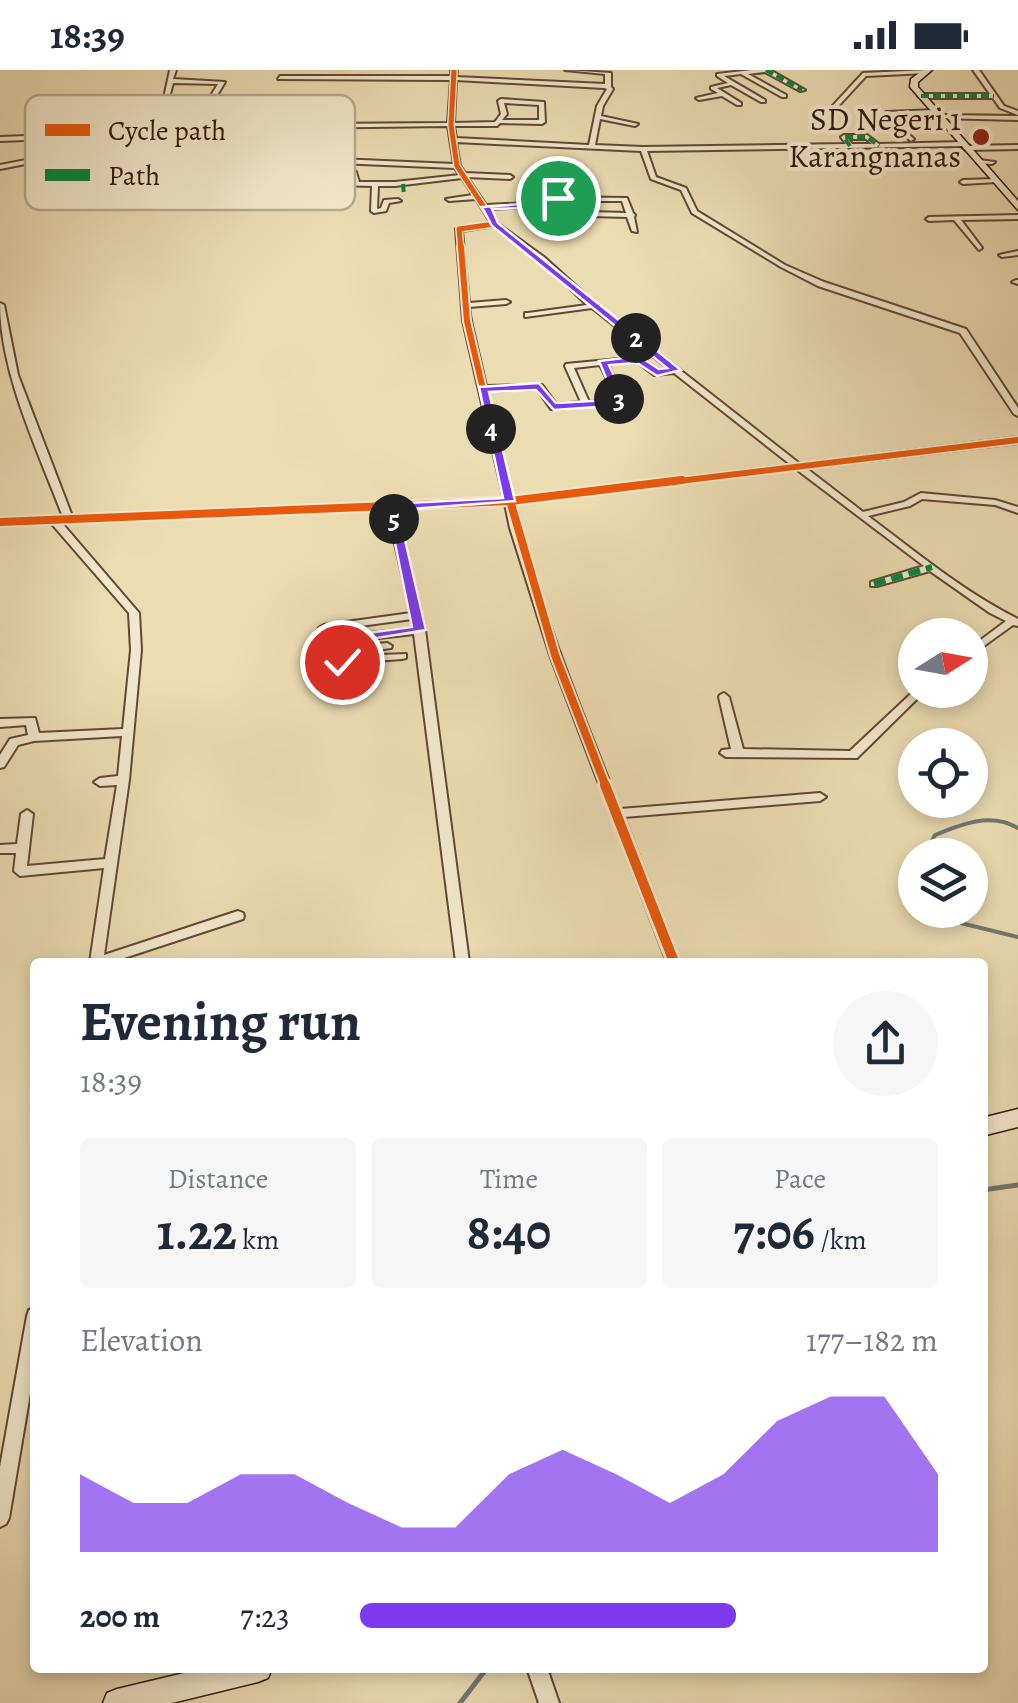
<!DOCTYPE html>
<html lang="en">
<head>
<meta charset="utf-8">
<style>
	body { margin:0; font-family:Alegreya,serif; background:#f6f6f7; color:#1f2937; height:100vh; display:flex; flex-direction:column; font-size:38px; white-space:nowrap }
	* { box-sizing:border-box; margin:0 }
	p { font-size:32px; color:#747a83 }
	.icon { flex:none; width:55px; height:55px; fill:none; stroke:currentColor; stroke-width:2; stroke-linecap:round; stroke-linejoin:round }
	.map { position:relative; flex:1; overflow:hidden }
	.sheet { position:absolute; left:30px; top:888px; width:958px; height:715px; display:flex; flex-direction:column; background:#fff; border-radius:10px; box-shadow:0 5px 15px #0003 }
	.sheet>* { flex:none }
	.needle { width:65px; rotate:79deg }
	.tools { position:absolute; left:898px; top:548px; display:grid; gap:20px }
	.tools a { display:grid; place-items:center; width:90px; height:90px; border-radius:50%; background:#fff; box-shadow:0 5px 15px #0003; font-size:50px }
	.pin { position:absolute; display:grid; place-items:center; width:85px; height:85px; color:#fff; margin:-42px; border:5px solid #fff; border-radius:50%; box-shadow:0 2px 10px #0007 }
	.km { position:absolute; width:50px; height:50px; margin:-25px; border-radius:50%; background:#222; color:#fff; font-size:28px; line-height:50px; text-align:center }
	.round { display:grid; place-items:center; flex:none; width:105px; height:105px; border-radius:52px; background:#f6f6f7 }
	.head { display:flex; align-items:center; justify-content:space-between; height:170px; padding:0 50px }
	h1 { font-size:55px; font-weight:700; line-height:75px }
	.metrics { display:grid; grid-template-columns:repeat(3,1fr); gap:15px; height:170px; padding:10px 50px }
	.metrics div { display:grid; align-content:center; border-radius:10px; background:#f6f6f7; text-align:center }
	.metrics b { font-size:50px; font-weight:700 }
	.metrics small { font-size:28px; font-weight:400 }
	.metrics p { font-size:28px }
	.chart { height:280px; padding:20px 50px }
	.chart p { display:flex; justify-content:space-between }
	.chart svg { width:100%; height:180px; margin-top:10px; fill:#7c3aed; opacity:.7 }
	ul { padding:0 50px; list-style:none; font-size:32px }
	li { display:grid; grid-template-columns:160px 120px 1fr; align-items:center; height:75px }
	li i { height:25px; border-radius:12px; background:#7c3aed }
	.status { display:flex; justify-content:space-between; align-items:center; height:70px; padding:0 50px; background:#fff; direction:ltr }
	.status svg { height:28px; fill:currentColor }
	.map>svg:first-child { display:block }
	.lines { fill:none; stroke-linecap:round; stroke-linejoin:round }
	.stream-far1 { stroke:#727873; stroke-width:4 }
	.stream { stroke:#727873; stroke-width:5 }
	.street-casing { stroke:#604836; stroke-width:4 }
	.secondary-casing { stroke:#31170c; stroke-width:3 }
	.street { fill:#f3e8cd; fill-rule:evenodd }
	.secondary { fill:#f3e8cd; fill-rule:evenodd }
	.quiet-far1 { stroke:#00873e; stroke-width:4; stroke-dasharray:8 4; stroke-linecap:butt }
	.quiet { stroke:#00873e; stroke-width:6; stroke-dasharray:12 6; stroke-linecap:butt }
	.cycleway-far3-casing { stroke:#f3e8cd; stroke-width:8 }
	.cycleway-far2-casing { stroke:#f3e8cd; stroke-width:10 }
	.cycleway-far1-casing { stroke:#f3e8cd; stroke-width:12 }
	.cycleway-casing { stroke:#f3e8cd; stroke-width:16 }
	.cycleway-far3 { stroke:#e8590c; stroke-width:5 }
	.cycleway-far2 { stroke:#e8590c; stroke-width:6 }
	.cycleway-far1 { stroke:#e8590c; stroke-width:8 }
	.cycleway { stroke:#e8590c; stroke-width:10 }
	.route { fill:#7c3aed; stroke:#fff; stroke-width:2.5 }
	.poi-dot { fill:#8f2418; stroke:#f3e8cd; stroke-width:4 }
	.labels { text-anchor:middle; stroke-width:8; stroke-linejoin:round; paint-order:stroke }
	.far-poi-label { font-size:32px; fill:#31170c; stroke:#f3e8cd; text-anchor:end }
	.key { fill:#f3e8cd; stroke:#b9a993; stroke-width:2.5 }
	.key-label { font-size:28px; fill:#31170c }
</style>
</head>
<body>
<div class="status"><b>18:39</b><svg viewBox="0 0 49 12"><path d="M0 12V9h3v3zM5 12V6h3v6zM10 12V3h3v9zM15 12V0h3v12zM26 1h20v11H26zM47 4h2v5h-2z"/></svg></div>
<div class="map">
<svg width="1018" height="1633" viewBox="0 0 1018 1633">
	<rect width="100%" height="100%" fill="#ecdcb2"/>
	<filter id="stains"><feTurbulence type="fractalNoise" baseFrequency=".002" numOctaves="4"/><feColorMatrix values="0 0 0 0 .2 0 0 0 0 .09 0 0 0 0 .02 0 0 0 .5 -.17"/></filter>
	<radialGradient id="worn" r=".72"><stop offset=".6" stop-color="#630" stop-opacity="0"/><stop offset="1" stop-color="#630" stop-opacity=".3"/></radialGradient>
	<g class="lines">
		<path class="stream-far1" d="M 925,785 L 935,765 C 962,754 990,742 1018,758
			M 930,840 L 936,847 L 1018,867"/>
		<path class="stream" d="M 982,1120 L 1018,1115
			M 460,1633 L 487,1598"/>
		<defs>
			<path id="street" d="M 170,0 L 176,0 L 173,9 L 225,12 L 203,49 L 205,55 L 448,53 L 451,10 L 278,9 L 280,6 L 451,6 L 451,0 L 457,0 L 456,7 L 605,14 L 605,4 L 565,0 L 611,3 L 611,17 L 613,19 L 603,36 L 601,46 L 638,54 L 635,56 L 600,49 L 595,75 L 643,77 L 846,74 L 841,67 L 844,65 L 867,65 L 879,74 L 963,72 L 966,74 L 963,76 L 847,78 L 861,97 L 858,99 L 842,78 L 647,81 L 656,107 L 686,118 L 697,141 L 785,195 L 824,212 L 966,259 L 1018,338 L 1018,346 L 1014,344 L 960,263 L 818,216 L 781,197 L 692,143 L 681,120 L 651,109 L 641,81 L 456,72 L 460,96 L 465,103 L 510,105 L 513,107 L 510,109 L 467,107 L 486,135 L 548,132 L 552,127 L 627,128 L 633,143 L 635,145 L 634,147 L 637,162 L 632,161 L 627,147 L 553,145 L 552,155 L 549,157 L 546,155 L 548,136 L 488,139 L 497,153 L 544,187 L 596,234 L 800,394 L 1018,367 L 1018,373 L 806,398 L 863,442 L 904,432 L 921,423 L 995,430 L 1018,437 L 1018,443 L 995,435 L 922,429 L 910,436 L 868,446 C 916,482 964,522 1018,549 L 1018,556 L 1013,555 L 970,586 L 970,578 L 1006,551 L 990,543 L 930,501 L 877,516 L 871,516 L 871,512 L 924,496 L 796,399 L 514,433 C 539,538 581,639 620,739 L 820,723 L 826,727 L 820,731 L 624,747 L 680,892 L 667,892 L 550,585 L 510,458 L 505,434 L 396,438 L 425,560 L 469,892 L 456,892 L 414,564 L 335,573 L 328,587 L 345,586 L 347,578 L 351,577 L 387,573 L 392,576 L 391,578 L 356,583 L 355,586 L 406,584 L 406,588 L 402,589 L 321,595 L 309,595 L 304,592 L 305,590 L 318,588 L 327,568 L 414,558 L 412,549 L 324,561 L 319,558 L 324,555 L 411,543 L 387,439 L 61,452 L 139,543 L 141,580 L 129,710 L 104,885 L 238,841 L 243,843 L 244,846 L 243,849 L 112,892 L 90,892 L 104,798 L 20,806 L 14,801 L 16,783 L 0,783 L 0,775 L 17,774 L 21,744 L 27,740 L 33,744 L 27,796 L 105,789 L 117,715 L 100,716 L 94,712 L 100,708 L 118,706 L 122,666 L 34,671 L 18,675 L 4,697 L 0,698 L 0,685 L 10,669 L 28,665 L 26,655 L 0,657 L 0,649 L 35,648 L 39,663 L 123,659 L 131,580 L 129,543 L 51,453 L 0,455 L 0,449 L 63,447 C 38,381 0,303 0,233 L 4,235 L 18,305 L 72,446 L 504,429 L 463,251 L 456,159 L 491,153 L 476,129 L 449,131 L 446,129 L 473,125 L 462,108 L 395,116 L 378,116 L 377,139 L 381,138 L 384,130 L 398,129 L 401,131 L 389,133 L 386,141 L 374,143 L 371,141 L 372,116 L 337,115 L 344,128 L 341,130 L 331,115 L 286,115 L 283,113 L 281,97 L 284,95 L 287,97 L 289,111 L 335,112 L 338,102 L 353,100 L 356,102 L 359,112 L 395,112 L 460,105 L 455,98 L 338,93 L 335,91 L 338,89 L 454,94 L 448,56 L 203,59 L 0,99 L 0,95 L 200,56 L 197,49 L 207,33 L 168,32 L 157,55 L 126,57 L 123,55 L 136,29 L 164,28 ZM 456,10 L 604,18 L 607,19 L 597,36 L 589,75 L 456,68 L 454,56 L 497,56 L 500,53 L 542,54 L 545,52 L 544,32 L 501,29 L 498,31 L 501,44 L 495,52 L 454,53 ZM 173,13 L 218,14 L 209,29 L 169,28 ZM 140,32 L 163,32 L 153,52 L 130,53 ZM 504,33 L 539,35 L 539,50 L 502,50 L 507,44 ZM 848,69 L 866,69 L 872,74 L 852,74 ZM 350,104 L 353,112 L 341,112 L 343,105 ZM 555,131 L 622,131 L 626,143 L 554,141 ZM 494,156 L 540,189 L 587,235 L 528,243 L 525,243 L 525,247 L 592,238 L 669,299 L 659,300 L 639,287 L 566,294 L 565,296 L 581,332 L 556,334 L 542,315 L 539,315 L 486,316 L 471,251 L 469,237 L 506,234 L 510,232 L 506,230 L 469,233 L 462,161 ZM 637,292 L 654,305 L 674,303 L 791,395 L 513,428 L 487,321 L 537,319 L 551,339 L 554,339 L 615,334 L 618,334 L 623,326 L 608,294 ZM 600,295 L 615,326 L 612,330 L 589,332 L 574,298 Z
				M 752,0 L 770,0 L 805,20 L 800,21 L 765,2 L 748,4 L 786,25 L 786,27 L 782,27 L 741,4 L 724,6 L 765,30 L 765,32 L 761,32 L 731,15 L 717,18 L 741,33 L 741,35 L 737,35 L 722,26 L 699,30 L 696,28 L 718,23 L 711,19 L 711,17 L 728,13 L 717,6 L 717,4 Z
				M 929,0 L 927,3 L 866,6 L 831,44 L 826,43 L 863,3 Z
				M 973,0 L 979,0 L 1004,36 L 1018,41 L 1018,45 L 1000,38 L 993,28 L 921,28 L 918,26 L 921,24 L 990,24 Z
				M 92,35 L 120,42 L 114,43 L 111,50 L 87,60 L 82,72 L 78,72 L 78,68 L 0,71 L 0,67 L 80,64 L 83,58 L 107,48 L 109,42 L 92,37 Z
				M 936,40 L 934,43 L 892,44 L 895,52 L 914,69 L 911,71 L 890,54 L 886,42 Z
				M 940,45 L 1018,46 L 1018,50 L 938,48 Z
				M 1018,75 L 1018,79 L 966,80 L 963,78 L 966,76 Z
				M 979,90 L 995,92 L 992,94 L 977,93 Z
				M 995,109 L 997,112 L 963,114 L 960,112 L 963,110 Z
				M 1018,145 L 1018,149 L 961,150 L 982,178 L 979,180 L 954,150 L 929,151 L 926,149 L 929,147 Z
				M 1018,181 L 1018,185 L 1002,187 L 999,185 Z
				M 1016,210 L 1018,210 L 1018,214 L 1012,212 Z
				M 915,620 L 926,620 L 857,688 L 726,687 L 720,683 L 722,680 L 731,679 L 719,627 L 720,625 L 724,623 L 729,627 L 743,679 L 850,681 Z
				M 35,1238 L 35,1294 L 9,1448 L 6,1454 L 0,1457 L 0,1397 L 27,1246 L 29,1240 Z
				M 527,1598 L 547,1598 L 559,1633 L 539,1633 Z"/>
			<path id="secondary" d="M 923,0 L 932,0 L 918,12 L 918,17 L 1018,131 L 1018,140 L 910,17 L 911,9 Z
				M 1018,1039 L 1018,1057 L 982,1066 L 982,1048 Z
				M 205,1598 L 272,1598 L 268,1608 L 258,1612 L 172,1633 L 103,1633 L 107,1623 L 117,1619 Z"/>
		</defs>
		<use href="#street" class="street-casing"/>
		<use href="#secondary" class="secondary-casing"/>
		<use href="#street" class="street"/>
		<use href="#secondary" class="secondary"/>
		<path class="quiet-far1" d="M 766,0 L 802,20
			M 921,26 L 994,26
			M 850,76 L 844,67 L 867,67 L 879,76
			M 403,114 L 404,126"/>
		<path class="quiet" d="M 874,514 L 932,497"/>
		<defs>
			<path id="cycleway-far3" d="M 454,0 L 451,55 L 457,96 L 495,154 L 459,159 L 461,180"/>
			<path id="cycleway-far2" d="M 461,177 L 467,251 L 505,413
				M 662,413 L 1018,370"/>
			<path id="cycleway-far1" d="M 504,410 L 555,585 L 606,717
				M 0,452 L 510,431 L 682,410"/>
			<path id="cycleway" d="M 605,715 L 674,892"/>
		</defs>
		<use href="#cycleway-far3" class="cycleway-far3-casing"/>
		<use href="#cycleway-far2" class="cycleway-far2-casing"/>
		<use href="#cycleway-far1" class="cycleway-far1-casing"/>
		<use href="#cycleway" class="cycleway-casing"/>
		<use href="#cycleway-far3" class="cycleway-far3"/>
		<use href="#cycleway-far2" class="cycleway-far2"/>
		<use href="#cycleway-far1" class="cycleway-far1"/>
		<use href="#cycleway" class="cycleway"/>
	</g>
	<path class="route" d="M 555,127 L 562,128 L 552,137 L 492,139 L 498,153 L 681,300 L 657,306 L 637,293 L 609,295 L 625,328 L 612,336 L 554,340 L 536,320 L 489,322 L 515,431 L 398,440 L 426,560 L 333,575 L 329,587 L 347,588 L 347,595 L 316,595 L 323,569 L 412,557 L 387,434 L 503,428 L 479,317 L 539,313 L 556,333 L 609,330 L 614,327 L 599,291 L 639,286 L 659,299 L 667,298 L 492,156 L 482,137 L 550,132 Z"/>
	<circle class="poi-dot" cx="981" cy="67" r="10"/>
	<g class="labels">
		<g class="far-poi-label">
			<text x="961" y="60">SD Negeri 1<tspan x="961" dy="37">Karangnanas</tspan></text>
		</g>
	</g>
	<rect x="25" y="25" width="330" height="115" rx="15" class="key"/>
	<rect x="45" y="54" width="45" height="12" fill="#e8590c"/>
	<rect x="45" y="99" width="45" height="12" fill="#00873e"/>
	<g class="key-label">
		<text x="108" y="70">Cycle path</text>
		<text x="108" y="115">Path</text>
	</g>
	<rect width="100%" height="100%" filter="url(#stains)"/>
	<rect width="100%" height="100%" fill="url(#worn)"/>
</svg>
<div class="tools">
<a><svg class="needle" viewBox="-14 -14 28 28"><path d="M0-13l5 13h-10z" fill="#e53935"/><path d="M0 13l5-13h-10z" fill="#747a83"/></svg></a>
<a><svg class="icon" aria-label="locate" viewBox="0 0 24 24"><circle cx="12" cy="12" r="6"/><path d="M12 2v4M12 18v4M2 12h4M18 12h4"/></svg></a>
<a><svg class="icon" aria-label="layers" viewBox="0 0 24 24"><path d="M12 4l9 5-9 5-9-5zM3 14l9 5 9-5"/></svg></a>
</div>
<div class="pin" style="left:558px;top:128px;background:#1e9e55"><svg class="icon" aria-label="arrive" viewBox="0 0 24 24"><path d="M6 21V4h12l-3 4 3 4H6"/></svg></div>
<div class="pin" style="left:342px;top:592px;background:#d93025"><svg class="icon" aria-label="check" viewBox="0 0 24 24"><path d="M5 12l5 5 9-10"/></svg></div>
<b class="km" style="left:636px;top:268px">2</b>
<b class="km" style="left:619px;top:329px">3</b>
<b class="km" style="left:491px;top:359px">4</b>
<b class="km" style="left:394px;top:449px">5</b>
<section class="sheet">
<div class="head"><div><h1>Evening run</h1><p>18:39</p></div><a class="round"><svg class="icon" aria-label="share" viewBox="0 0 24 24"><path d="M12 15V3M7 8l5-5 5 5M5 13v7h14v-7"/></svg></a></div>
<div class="metrics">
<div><p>Distance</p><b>1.22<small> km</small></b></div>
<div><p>Time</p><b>8:40</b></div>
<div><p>Pace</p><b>7:06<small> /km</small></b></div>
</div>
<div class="chart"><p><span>Elevation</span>177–182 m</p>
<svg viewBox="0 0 160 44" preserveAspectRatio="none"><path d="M0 44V25L10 32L20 32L30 25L40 25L50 32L60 38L70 38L80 25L90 19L100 25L110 32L120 25L130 12L140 6L150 6L160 25V44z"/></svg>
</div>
<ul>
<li><b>200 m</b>7:23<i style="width:65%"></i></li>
</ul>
</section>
</div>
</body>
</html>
